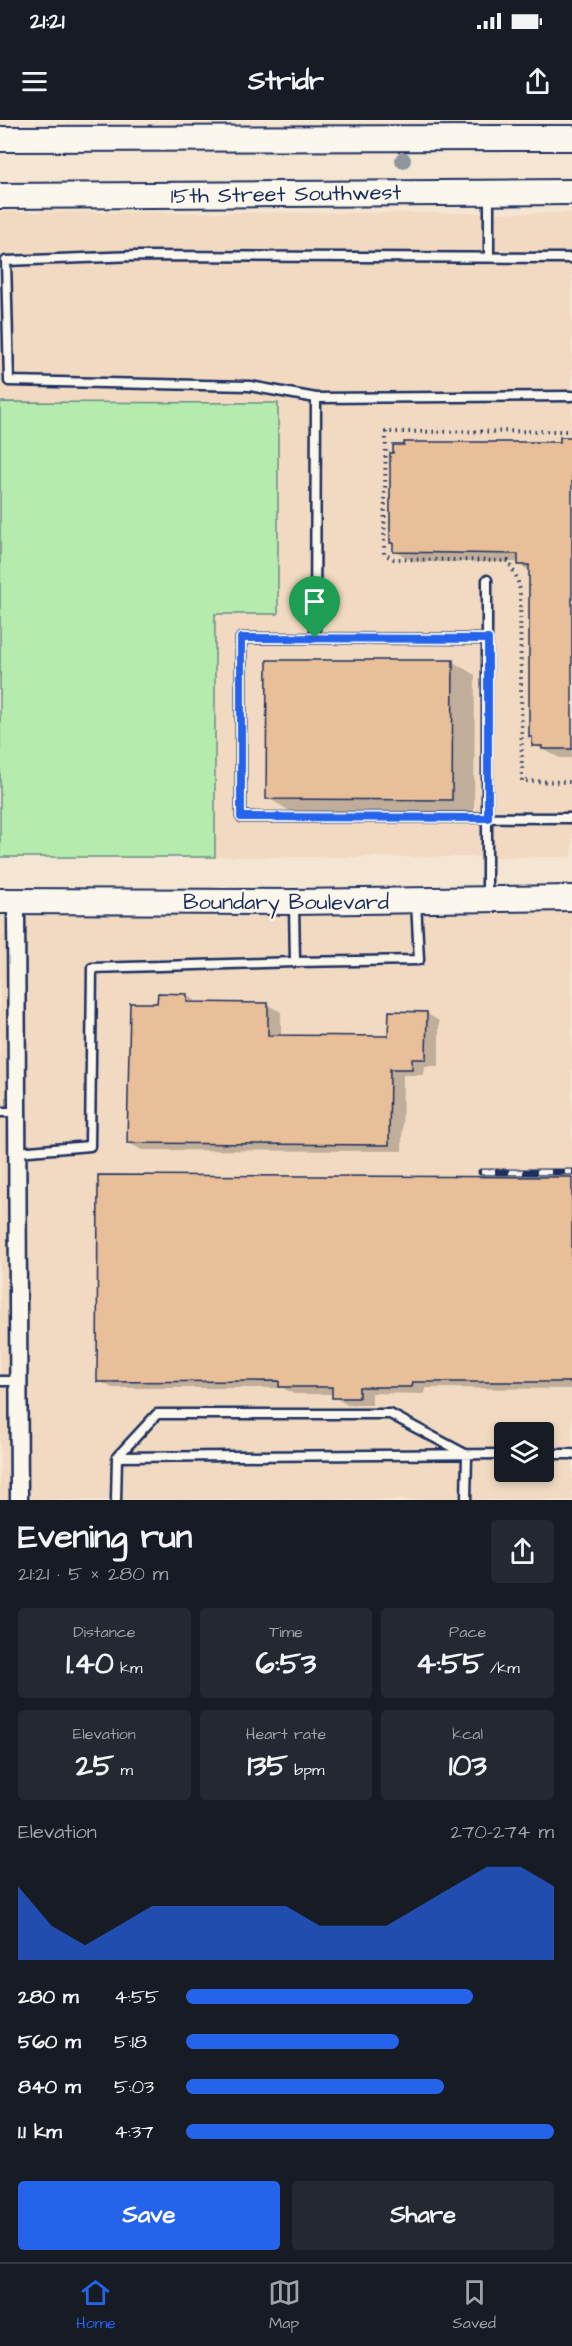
<!DOCTYPE html>
<html lang="en">
<head>
<meta charset="utf-8">
<style>
	body { margin:0; font-family:"Architects Daughter",sans-serif; background:#242831; color:#f1f3f6; height:100vh; display:flex; flex-direction:column; font-size:22px; white-space:nowrap }
	* { box-sizing:border-box; margin:0 }
	p { font-size:20px; color:#9ea1a6 }
	.icon { flex:none; width:33px; height:33px; fill:none; stroke:currentColor; stroke-width:2; stroke-linecap:round; stroke-linejoin:round }
	.map { position:relative; height:1380px; overflow:hidden }
	.side { display:flex; flex-direction:column; background:#171b24; flex:1 }
	.side>* { flex:none }
	.buttons { position:absolute; left:494px; top:1302px; display:grid; gap:12px }
	.buttons a { display:grid; place-items:center; width:60px; height:60px; border-radius:6px; background:#171b24; box-shadow:0 3px 9px #0003; font-size:30px }
	.pin { position:absolute; display:grid; place-items:center; width:51px; height:51px; color:#fff; margin:-62px -26px; border-radius:50% 50% 50% 0; rotate:-45deg; box-shadow:0 0 6px #0007 }
	.pin .icon { rotate:45deg }
	.round { display:grid; place-items:center; flex:none; width:63px; height:63px; border-radius:6px; background:#242831 }
	.head { display:flex; align-items:center; justify-content:space-between; height:102px; padding:0 18px }
	h1 { font-size:33px; font-weight:700; line-height:45px }
	.stats { display:grid; grid-template-columns:repeat(3,1fr); gap:9px; height:102px; padding:6px 18px }
	.stats div { display:grid; align-content:center; border-radius:6px; background:#242831; text-align:center }
	.stats b { font-size:30px; font-weight:700 }
	.stats small { font-size:16px; font-weight:400 }
	.stats p { font-size:16px }
	.chart { height:168px; padding:12px 18px }
	.chart p { display:flex; justify-content:space-between }
	.chart svg { width:100%; height:108px; margin-top:6px; fill:#2563eb; opacity:.7 }
	.button { display:flex; gap:12px; margin-top:auto; padding:12px 18px }
	.button a { flex:1; height:69px; border-radius:6px; background:#2563eb; color:#fff; font-size:24px; font-weight:700; line-height:69px; text-align:center }
	.button a+a { background:#242831; color:#f1f3f6 }
	ul { padding:0 18px; list-style:none; font-size:20px }
	li { display:grid; grid-template-columns:96px 72px 1fr; align-items:center; height:45px }
	li i { height:15px; border-radius:8px; background:#2563eb }
	.status { display:flex; justify-content:space-between; align-items:center; height:42px; padding:0 30px; background:#171b24; direction:ltr }
	.status svg { height:16px; fill:currentColor }
	header { display:flex; justify-content:space-between; align-items:center; height:78px; padding:0 18px; background:#171b24; font-size:27px; font-weight:700 }
	.tab-bar { display:flex; justify-content:space-around; align-items:center; height:84px; border-top:2px solid #363941; background:#171b24; font-size:16px; color:#9ea1a6 }
	.tab-bar a { display:grid; justify-items:center; gap:3px }
	.tab-bar .current { color:#2563eb }
	.map>svg:first-child { display:block }
	.built { fill:#f1dac1; fill-rule:evenodd }
	.green { fill:#b5ebad; stroke:#688d86; stroke-width:1.5 }
	.shadow { fill:#0003 }
	.building { fill:#e8bf98; stroke:#1b2f5e; stroke-width:1.5 }
	.lines { fill:none; stroke-linecap:round; stroke-linejoin:round }
	.lane-casing { stroke:#1b2f5e; stroke-width:13 }
	.street-casing { stroke:#1b2f5e; stroke-width:21 }
	.secondary-casing { stroke:#1b2f5e; stroke-width:28 }
	.path { stroke:#1b2f5e; stroke-width:4; stroke-dasharray:1.5 4.5; stroke-linecap:butt }
	.lane { stroke:#fbf7ec; stroke-width:8 }
	.street { stroke:#fbf7ec; stroke-width:16 }
	.secondary { stroke:#fbf7ec; stroke-width:24 }
	.rail-casing { stroke:#1b2f5e; stroke-width:7 }
	.rail { stroke:#fbf7ec; stroke-width:4.5; stroke-dasharray:14; stroke-linecap:butt }
	.tree { fill:#8e969b }
	.route-casing { stroke:#fff; stroke-width:12 }
	.route { stroke:#2563eb; stroke-width:8 }
	.labels { text-anchor:middle; stroke-width:4.5; stroke-linejoin:round; paint-order:stroke }
	.street-label { font-size:22px; fill:#1b2f5e; stroke:#fbf7ec }
</style>
</head>
<body>
<div class="status"><b>21:21</b><svg viewBox="0 0 49 12"><path d="M0 12V9h3v3zM5 12V6h3v6zM10 12V3h3v9zM15 12V0h3v12zM26 1h20v11H26zM47 4h2v5h-2z"/></svg></div>
<header><svg class="icon" aria-label="menu" viewBox="0 0 24 24"><path d="M4 6h16M4 12h16M4 18h16"/></svg>Stridr<svg class="icon" aria-label="share" viewBox="0 0 24 24"><path d="M12 15V3M7 8l5-5 5 5M5 13v7h14v-7"/></svg></header>
<div class="map">
<svg width="572" height="1380" viewBox="0 0 572 1380">
	<rect width="100%" height="100%" fill="#f5e6d3"/>
	<filter id="ink" filterUnits="userSpaceOnUse"><feTurbulence type="fractalNoise" baseFrequency=".0167" numOctaves="2"/><feDisplacementMap in="SourceGraphic" scale="12" xChannelSelector="R" yChannelSelector="G"/><feConvolveMatrix kernelMatrix="1 2 1 2 8 2 1 2 1" color-interpolation-filters="sRGB"/></filter>
	<g filter="url(#ink)">
		<path class="built" d="M 0,92 L 572,93 L 572,737 L 215,737 L 215,494 L 277,494 L 278,283 L 0,282 Z
			M 572,781 L 572,1380 L 0,1380 L 0,783 ZM 504,1312 L 543,1312 L 543,1352 L 504,1352 Z"/>
		<path class="green" d="M 0,282 L 278,283 L 278,494 L 215,494 L 215,737 L 0,737 Z"/>
		<path class="shadow" d="M 572,319 L 572,638 L 560,638 L 534,625 L 531,451 L 519,445 L 519,442 L 420,442 L 412,441 L 395,431 L 562,323 Z
			M 453,542 L 475,555 L 474,692 L 290,691 L 268,678 Z
			M 187,875 L 200,884 L 268,885 L 281,892 L 281,916 L 390,918 L 426,893 L 439,901 L 439,946 L 425,946 L 424,955 L 403,955 L 402,1031 L 142,1030 L 129,1023 L 159,885 Z
			M 572,1058 L 572,1269 L 425,1268 L 425,1274 L 372,1273 L 372,1285 L 347,1285 L 334,1277 L 334,1274 L 294,1274 L 283,1268 L 112,1268 L 99,1261 Z"/>
		<path class="building" d="M 560,317 L 572,317 L 572,629 L 542,629 L 542,626 L 532,626 L 532,617 L 529,617 L 529,445 L 518,445 L 518,434 L 393,432 L 393,423 L 390,423 L 390,333 L 393,333 L 393,325 L 404,325 L 404,322 L 560,322 Z
			M 267,540 L 453,540 L 452,680 L 266,679 Z
			M 158,873 L 187,874 L 187,882 L 268,883 L 268,915 L 388,916 L 389,891 L 427,892 L 426,939 L 412,939 L 412,949 L 390,949 L 389,1025 L 127,1023 L 130,883 L 157,883 Z
			M 98,1055 L 572,1057 L 572,1262 L 413,1262 L 412,1267 L 359,1267 L 359,1278 L 332,1278 L 332,1267 L 279,1267 L 279,1261 L 97,1262 Z"/>
		<g class="lines">
			<defs>
				<path id="lane" d="M 489,75 L 489,137
					M 572,138 L 135,136 L 6,141 L 9,261 L 250,266 L 316,278 L 572,276
					M 487,460 L 487,777
					M 315,518 L 316,278
					M 487,519 L 241,518 L 241,697 L 572,698
					M 295,842 L 419,840 L 416,781
					M 0,992 L 17,992
					M 17,1032 L 90,1026 L 92,848 L 295,842 L 294,785
					M 0,1261 L 18,1261
					M 543,1334 L 572,1334
					M 117,1337 L 157,1294 L 390,1294 L 467,1335 L 466,1380
					M 116,1380 L 117,1337 L 504,1334"/>
				<path id="street" d="M 16,781 L 19,1380"/>
				<path id="secondary" d="M 0,19 L 572,18
					M 0,76 L 572,72
					M 0,781 L 294,782 L 572,778"/>
			</defs>
			<use href="#lane" class="lane-casing"/>
			<use href="#street" class="street-casing"/>
			<use href="#secondary" class="secondary-casing"/>
			<path class="path" d="M 572,311 L 386,312 L 384,434 L 394,439 L 508,441 L 517,458 L 520,470 L 522,661 L 572,662"/>
			<use href="#lane" class="lane"/>
			<use href="#street" class="street"/>
			<use href="#secondary" class="secondary"/>
			<defs>
				<path id="rail" d="M 481,1052 L 572,1052"/>
			</defs>
			<use href="#rail" class="rail-casing"/>
			<use href="#rail" class="rail"/>
		</g>
		<circle class="tree" cx="403" cy="40" r="8"/>
	</g>
	<g class="lines" filter="url(#ink)">
		<defs>
			<path id="route" d="M 241,518 L 488,519 L 488,698 L 241,697 Z"/>
		</defs>
		<use href="#route" class="route-casing"/>
		<use href="#route" class="route"/>
	</g>
	<g class="labels">
		<g class="street-label">
			<text transform="translate(286 73) rotate(-1)" y="8">15th Street Southwest</text>
			<text x="286" y="789">Boundary Boulevard</text>
		</g>
	</g>
</svg>
<div class="buttons">
<a><svg class="icon" aria-label="layers" viewBox="0 0 24 24"><path d="M12 4l9 5-9 5-9-5zM3 14l9 5 9-5"/></svg></a>
</div>
<div class="pin" style="left:315px;top:518px;background:#1e9e55"><svg class="icon" aria-label="arrive" viewBox="0 0 24 24"><path d="M6 21V4h12l-3 4 3 4H6"/></svg></div>
</div>
<section class="side">
<div class="head"><div><h1>Evening run</h1><p>21:21 · 5 × 280 m</p></div><a class="round"><svg class="icon" aria-label="share" viewBox="0 0 24 24"><path d="M12 15V3M7 8l5-5 5 5M5 13v7h14v-7"/></svg></a></div>
<div class="stats">
<div><p>Distance</p><b>1.40<small> km</small></b></div>
<div><p>Time</p><b>6:53</b></div>
<div><p>Pace</p><b>4:55<small> /km</small></b></div>
</div>
<div class="stats">
<div><p>Elevation</p><b>25<small> m</small></b></div>
<div><p>Heart rate</p><b>135<small> bpm</small></b></div>
<div><p>kcal</p><b>103</b></div>
</div>
<div class="chart"><p><span>Elevation</span>270–274 m</p>
<svg viewBox="0 0 160 44" preserveAspectRatio="none"><path d="M0 44V14L10 30L20 38L30 30L40 22L50 22L60 22L70 22L80 22L90 30L100 30L110 30L120 22L130 14L140 6L150 6L160 14V44z"/></svg>
</div>
<ul>
<li><b>280 m</b>4:55<i style="width:78%"></i></li>
<li><b>560 m</b>5:18<i style="width:58%"></i></li>
<li><b>840 m</b>5:03<i style="width:70%"></i></li>
<li><b>1.1 km</b>4:37<i style="width:100%"></i></li>
</ul>
<div class="button"><a>Save</a><a>Share</a></div>
</section>
<nav class="tab-bar">
<a class="current"><svg class="icon" aria-label="home" viewBox="0 0 24 24"><path d="M3 11l9-7 9 7M6 9v11h12V9"/></svg>Home</a>
<a><svg class="icon" aria-label="map" viewBox="0 0 24 24"><path d="M3 6l6-2 6 2 6-2v14l-6 2-6-2-6 2zM9 4v14M15 6v14"/></svg>Map</a>
<a><svg class="icon" aria-label="saved" viewBox="0 0 24 24"><path d="M7 4h10v16l-5-4-5 4z"/></svg>Saved</a>
</nav>
</body>
</html>
